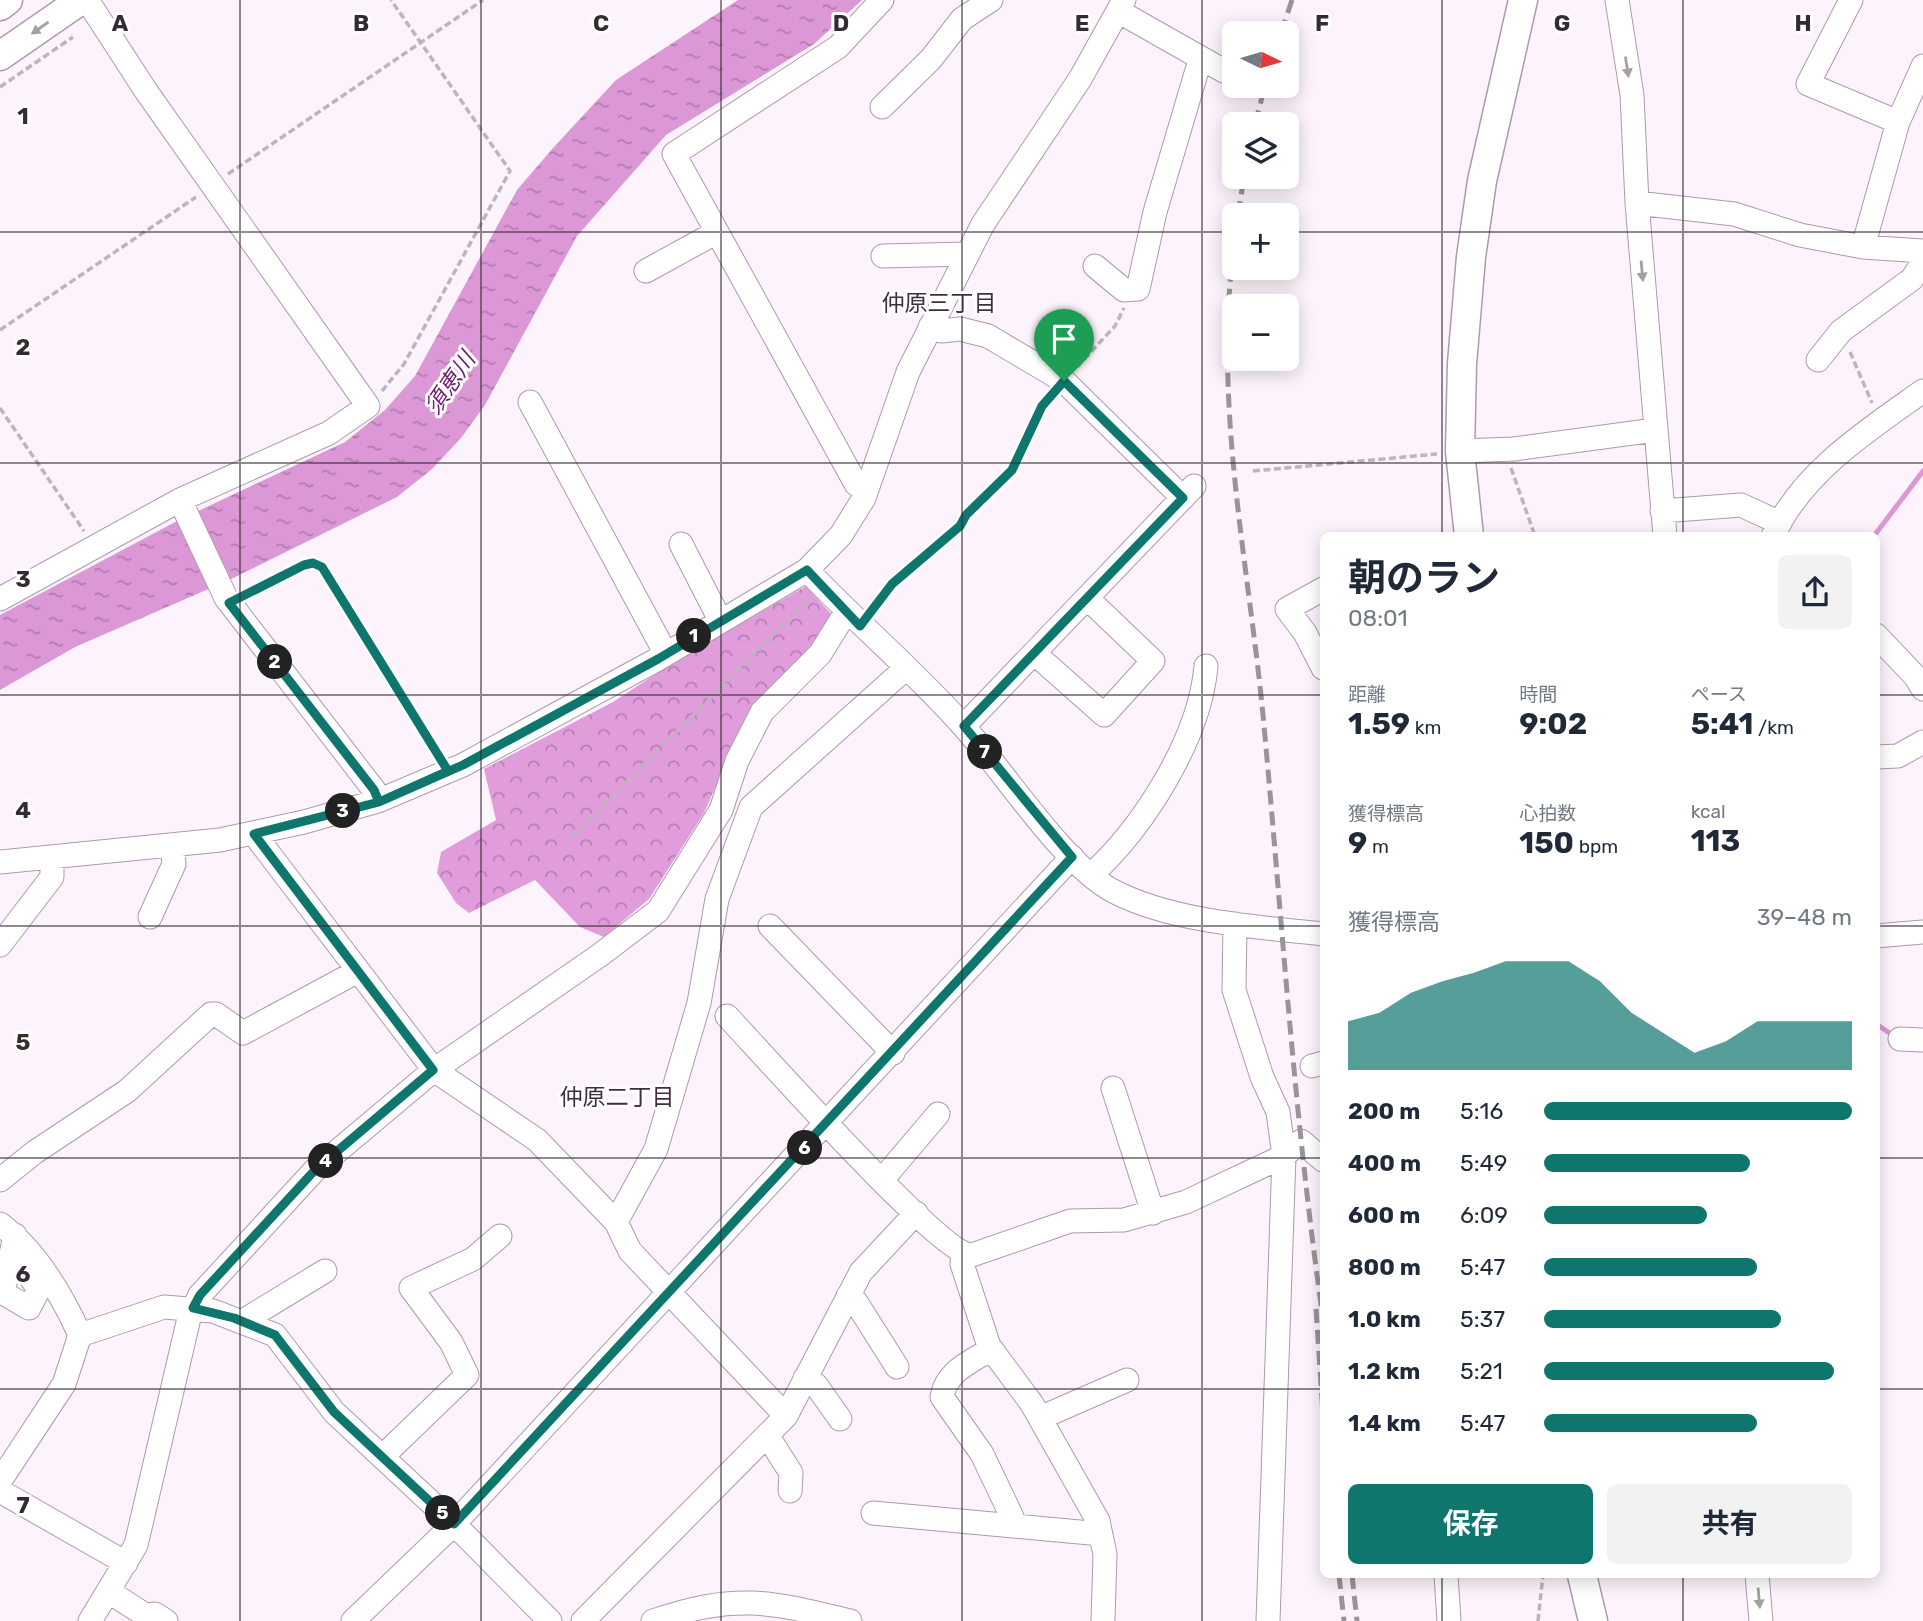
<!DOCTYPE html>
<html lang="ja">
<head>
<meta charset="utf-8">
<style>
	body { margin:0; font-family:Rubik,"Noto Sans JP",sans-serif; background:#f2f2f3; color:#1f2937; height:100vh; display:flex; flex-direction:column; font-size:26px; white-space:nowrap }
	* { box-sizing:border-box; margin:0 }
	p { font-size:23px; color:#747a83 }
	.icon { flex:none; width:38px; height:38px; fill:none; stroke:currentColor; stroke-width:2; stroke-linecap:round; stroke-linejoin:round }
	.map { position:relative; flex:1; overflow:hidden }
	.side { position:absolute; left:1320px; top:532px; width:560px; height:1046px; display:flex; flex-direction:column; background:#fff; border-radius:10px; box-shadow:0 4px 18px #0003 }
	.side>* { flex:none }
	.needle { width:46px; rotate:95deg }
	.tools { position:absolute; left:1222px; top:21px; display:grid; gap:14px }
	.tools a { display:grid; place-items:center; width:77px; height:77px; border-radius:10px; background:#fff; box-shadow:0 4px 18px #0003; font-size:35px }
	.pin { position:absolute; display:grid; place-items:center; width:60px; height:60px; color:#fff; margin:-72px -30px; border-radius:50% 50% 50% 0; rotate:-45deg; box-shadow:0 0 7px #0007 }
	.pin .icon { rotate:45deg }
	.km { position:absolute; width:35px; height:35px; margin:-18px; border-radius:50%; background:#222; color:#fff; font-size:19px; line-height:35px; text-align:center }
	.round { display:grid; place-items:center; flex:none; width:74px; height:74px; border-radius:10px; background:#f2f2f3 }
	.head { display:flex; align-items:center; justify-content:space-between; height:119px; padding:0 28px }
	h1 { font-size:38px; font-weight:700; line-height:52px }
	.figures { display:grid; grid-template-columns:repeat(3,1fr); gap:10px; height:119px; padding:7px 28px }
	.figures div { display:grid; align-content:center }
	.figures b { font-size:30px; font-weight:700 }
	.figures small { font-size:19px; font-weight:400 }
	.figures p { font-size:19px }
	.chart { height:196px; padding:14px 28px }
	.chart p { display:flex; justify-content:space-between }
	.chart svg { width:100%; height:126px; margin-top:7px; fill:#0f766e; opacity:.7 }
	.cta { display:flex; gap:14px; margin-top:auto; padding:14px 28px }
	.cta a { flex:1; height:80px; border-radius:10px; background:#0f766e; color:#fff; font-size:28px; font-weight:700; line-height:80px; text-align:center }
	.cta a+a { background:#f2f2f3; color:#1f2937 }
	ul { padding:0 28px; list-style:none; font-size:23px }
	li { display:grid; grid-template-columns:112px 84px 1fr; align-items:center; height:52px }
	li i { height:18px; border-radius:9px; background:#0f766e }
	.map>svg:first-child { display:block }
	.forest { fill:url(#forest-crowns) }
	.water { fill:url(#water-ripples) }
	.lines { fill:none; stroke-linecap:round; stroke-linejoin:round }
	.stream { stroke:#db97d6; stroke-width:5 }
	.minor-casing { stroke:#af99ad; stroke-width:25 }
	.major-casing { stroke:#af99ad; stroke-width:31 }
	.path { stroke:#beb4bd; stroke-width:3.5; stroke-dasharray:7 3.5; stroke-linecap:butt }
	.minor { stroke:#fff; stroke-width:23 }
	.major { stroke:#fff; stroke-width:28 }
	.rail { stroke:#9b929a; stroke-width:5; stroke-dasharray:14 7; stroke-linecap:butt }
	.oneway { fill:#a39fa3 }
	.route-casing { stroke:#fff; stroke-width:14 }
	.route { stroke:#0f766e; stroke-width:9 }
	.grid { fill:none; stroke:#332a32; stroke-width:2; stroke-opacity:0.55 }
	.labels { text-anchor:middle; stroke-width:6; stroke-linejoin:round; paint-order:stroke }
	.neighbourhood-label { font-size:23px; fill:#402e3f; stroke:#fff }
	.water-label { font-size:23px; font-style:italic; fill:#6e1e6c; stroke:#fff }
	.grid-label { font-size:23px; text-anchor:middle; font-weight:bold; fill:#332a32; stroke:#fff; stroke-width:6; stroke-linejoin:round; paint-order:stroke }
</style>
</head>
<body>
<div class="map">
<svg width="1923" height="1621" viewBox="0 0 1923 1621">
	<defs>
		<pattern id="forest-crowns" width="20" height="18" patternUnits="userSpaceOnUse" patternTransform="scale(1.75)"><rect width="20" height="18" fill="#e19cdc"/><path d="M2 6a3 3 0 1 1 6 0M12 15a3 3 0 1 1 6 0" fill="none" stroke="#b77fb3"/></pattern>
		<pattern id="water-ripples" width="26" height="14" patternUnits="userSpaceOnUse" patternTransform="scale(1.75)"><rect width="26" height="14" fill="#db97d6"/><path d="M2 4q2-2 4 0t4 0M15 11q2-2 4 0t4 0" fill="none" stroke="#b27bae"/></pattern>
	</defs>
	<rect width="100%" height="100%" fill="#fdf3fc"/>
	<path class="forest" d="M 806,586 L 832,615 L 805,657 L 769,689 L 737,738 L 704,813 L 649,899 L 604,937 L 580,927 L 535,880 L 469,913 L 456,903 L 437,873 L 441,852 L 496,820 L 484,769 L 613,702 L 674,662 Z"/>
	<path class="water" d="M 738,0 L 862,0 L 814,44 L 666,135 L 577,236 L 485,405 L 461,438 L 432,469 L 397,497 L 227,581 L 75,647 L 0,690 L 0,615 L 179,520 L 345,442 L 385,410 L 415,376 L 517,190 L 553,148 L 616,80 Z"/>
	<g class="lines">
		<path class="stream" d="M 1874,536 L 1923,471
			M 1876,1024 L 1894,1036"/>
		<defs>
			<path id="minor" d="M 1617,0 L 1632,95 L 1637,203 L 1665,536
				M 1851,0 L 1808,84 L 1898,122
				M 1118,11 L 1224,71
				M 882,107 L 931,59 L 962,19 L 991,0
				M 1637,203 L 1734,214 L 1800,235 L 1863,247 L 1923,251
				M 1863,247 L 1898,122 L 1923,66
				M 883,256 L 967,254
				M 1095,266 L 1124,290 L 1138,289 L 1155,212 L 1200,60
				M 646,271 L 717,232
				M 930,327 L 941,331 L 960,329 L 988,336 L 1064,381 L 1183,498
				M 1818,360 L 1841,331 L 1912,279 L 1923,262
				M 530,402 L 666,654
				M 1460,451 L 1514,449 L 1655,430
				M 866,491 L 856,484 L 674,154 L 838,47 L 882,0
				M 180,500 L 226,598 L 374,790 L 378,801
				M 1662,511 L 1741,505 L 1780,523
				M 1773,536 C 1802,472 1868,430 1923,391
				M 681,544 L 720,620
				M 807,570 C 858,624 916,672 965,728 C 1004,772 1065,867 1115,892 C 1174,922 1258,927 1323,934
				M 1323,589 L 1287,609 L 1305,633 L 1323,668
				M 0,599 L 180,500 L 329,433 L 368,406 L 146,91 L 87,0
				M 1876,635 L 1915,676 L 1923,689
				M 1034,653 L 1104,715 L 1153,661 L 1087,598
				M 964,726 L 1194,486
				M 1876,757 L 1898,756 L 1923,742
				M 254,834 L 434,1070 L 537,1140 L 616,1222 L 630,1251 L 786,1416
				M 0,862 L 220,840 L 304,822 L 378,801 L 463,765 L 658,659 L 807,570 L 841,535 L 864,498 L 908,372 L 983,224 L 1080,79 L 1124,0
				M 1091,875 C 1144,827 1200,738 1206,666
				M 150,917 L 174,864 L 172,845
				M 1235,924 L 1234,990 L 1262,1077 L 1278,1112 L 1284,1156 L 1268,1621
				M 770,926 L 893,1053
				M 1876,936 L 1923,932
				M 0,945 L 52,877 L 52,857
				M 727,1016 C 760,1051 941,1255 972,1255 L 1070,1221 L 1124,1220 L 1186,1202 L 1284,1156 L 1301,1141 L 1323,1160
				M 1900,1039 L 1923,1040
				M 1312,1066 L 1323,1063
				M 1113,1088 L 1153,1213
				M 0,1180 L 35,1152 L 127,1091 L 211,1014 L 216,1014 L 243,1033 L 358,971
				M 882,1180 L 938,1114
				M 616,1222 L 656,1149 L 699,1003 L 717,899 L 751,807 L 905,669
				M 0,1224 C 36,1251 62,1295 80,1335 L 64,1384 L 0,1481
				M 15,1235 L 3,1293 L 29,1308 L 39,1289 L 22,1266
				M 963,1255 L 962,1264 L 989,1346 L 1032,1404 L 1098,1521 L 1105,1554 L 1103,1621
				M 848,1296 L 856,1302 L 897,1367
				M 243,1321 L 325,1271
				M 80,1335 L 164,1307 L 213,1311 L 275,1335 L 334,1412 L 454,1524 L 550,1621
				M 991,1349 C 971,1362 946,1371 942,1397 L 982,1454 L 1012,1517 L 1012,1526
				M 805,1378 L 816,1385 L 840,1419
				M 1040,1418 L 1127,1380
				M 767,1435 L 791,1473 L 790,1491
				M 382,1457 L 467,1375 L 451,1342 L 411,1288 L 473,1259 L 500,1236
				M 0,1491 L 126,1563
				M 873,1513 L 1101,1534
				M 1446,1575 L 1449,1621
				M 1757,1575 L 1761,1621
				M 108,1591 L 145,1615 L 155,1614 L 166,1621
				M 90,1621 L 136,1545 L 189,1318 L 200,1295 L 315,1170 L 434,1070 L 600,955 L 658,911 L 721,810 L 737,761 L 762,712 L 820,654 L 846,612
				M 353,1621 L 454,1524 L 1072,857
				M 583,1621 L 786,1416 L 861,1272 L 916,1213
				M 653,1621 C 736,1593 767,1601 850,1621"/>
			<path id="major" d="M 0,6 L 8,0
				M 0,56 L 81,0
				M 1469,536 L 1460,451 L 1462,364 L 1471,257 L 1482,181 L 1523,0
				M 1582,1575 L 1593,1621"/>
		</defs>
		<use href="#minor" class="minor-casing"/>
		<use href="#major" class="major-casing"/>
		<path class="path" d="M 0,87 L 73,37
			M 228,174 L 483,0
			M 0,330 L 196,197
			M 1850,352 L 1872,403
			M 1077,367 L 1115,326 L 1124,308
			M 382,391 L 404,364 L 510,171 L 391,0
			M 0,408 L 84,531
			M 1511,468 L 1535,536
			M 1253,471 L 1437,454
			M 246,593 L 304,565 L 313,563 L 322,567 L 439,754
			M 872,609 L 892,584 L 960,526 C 973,503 997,490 1012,469 C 1028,446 1031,415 1052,397
			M 573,836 L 808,600
			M 1538,1621 L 1543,1575"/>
		<use href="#minor" class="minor"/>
		<use href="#major" class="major"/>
		<path class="rail" d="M 1281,33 L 1292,0
			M 1255,124 L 1265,86
			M 1238,215 L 1244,177
			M 1234,247 C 1213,402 1248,561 1263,715 C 1282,917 1294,1118 1323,1318
			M 1316,1309 L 1323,1414
			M 1339,1575 L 1344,1621
			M 1352,1575 L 1357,1621"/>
	</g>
	<defs><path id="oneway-solid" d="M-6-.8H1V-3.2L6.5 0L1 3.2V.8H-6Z" transform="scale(1.75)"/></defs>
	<g class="oneway">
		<use href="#oneway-solid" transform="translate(40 28) rotate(145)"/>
		<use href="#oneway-solid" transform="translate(1627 67) rotate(81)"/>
		<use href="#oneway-solid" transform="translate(1642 271) rotate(85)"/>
		<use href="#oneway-solid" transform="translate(1759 1598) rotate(85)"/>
	</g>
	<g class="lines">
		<defs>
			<path id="route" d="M 1064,381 L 1042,406 L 1012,470 L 966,515 L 960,526 L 892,584 L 860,626 L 807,570 L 658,659 L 463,765 L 379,802 L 374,790 L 229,603 L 304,565 L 313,563 L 322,567 L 448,771 L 379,802 L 254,834 L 433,1070 L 315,1170 L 200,1295 L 193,1308 L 234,1318 L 275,1335 L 334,1412 L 454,1524 L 1072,857 L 964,726 L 1183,498 L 1064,381"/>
		</defs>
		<use href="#route" class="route-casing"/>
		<use href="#route" class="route"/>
	</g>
	<path class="grid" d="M 240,0 L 240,1621M 481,0 L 481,1621M 721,0 L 721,1621M 962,0 L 962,1621M 1202,0 L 1202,1621M 1442,0 L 1442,536M 1683,0 L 1683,536M 0,232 L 1234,232M 1286,232 L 1923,232M 0,463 L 1923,463M 0,695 L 1323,695M 1876,695 L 1923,695M 0,926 L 1323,926M 1876,926 L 1923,926M 0,1158 L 1323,1158M 1876,1158 L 1923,1158M 0,1389 L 1323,1389M 1876,1389 L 1923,1389M 1442,1575 L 1442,1621M 1683,1575 L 1683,1621"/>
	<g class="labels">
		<g class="neighbourhood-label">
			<text x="939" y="311">仲原三丁目</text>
			<text x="617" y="1105">仲原二丁目</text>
		</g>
		<g class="water-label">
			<text transform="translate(450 383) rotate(-56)" y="8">須恵川</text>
		</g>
	</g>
	<g class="grid-label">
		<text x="120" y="31">A</text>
		<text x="361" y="31">B</text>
		<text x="601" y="31">C</text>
		<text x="841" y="31">D</text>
		<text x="1082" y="31">E</text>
		<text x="1322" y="31">F</text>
		<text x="1562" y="31">G</text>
		<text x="1803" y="31">H</text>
		<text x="23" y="124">1</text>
		<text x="23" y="355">2</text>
		<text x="23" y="587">3</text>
		<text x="23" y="818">4</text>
		<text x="23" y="1050">5</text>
		<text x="23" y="1282">6</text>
		<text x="23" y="1513">7</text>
	</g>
</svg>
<div class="tools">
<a><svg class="needle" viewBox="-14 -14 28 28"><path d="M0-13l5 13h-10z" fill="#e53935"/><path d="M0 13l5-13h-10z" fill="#747a83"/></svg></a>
<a><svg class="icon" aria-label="layers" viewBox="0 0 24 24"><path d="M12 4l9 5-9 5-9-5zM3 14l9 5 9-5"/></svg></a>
<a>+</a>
<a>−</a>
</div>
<div class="pin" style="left:1064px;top:381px;background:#1e9e55"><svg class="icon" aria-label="arrive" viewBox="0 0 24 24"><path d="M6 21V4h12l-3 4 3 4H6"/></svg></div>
<b class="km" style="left:694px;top:636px">1</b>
<b class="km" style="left:275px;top:662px">2</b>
<b class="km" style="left:343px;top:811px">3</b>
<b class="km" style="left:326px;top:1161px">4</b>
<b class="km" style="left:443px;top:1513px">5</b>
<b class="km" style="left:805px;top:1148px">6</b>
<b class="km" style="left:985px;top:752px">7</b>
<section class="side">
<div class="head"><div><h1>朝のラン</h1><p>08:01</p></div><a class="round"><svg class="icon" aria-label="share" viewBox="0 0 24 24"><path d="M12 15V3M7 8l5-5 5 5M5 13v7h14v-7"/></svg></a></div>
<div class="figures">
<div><p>距離</p><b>1.59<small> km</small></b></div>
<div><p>時間</p><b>9:02</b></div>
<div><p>ペース</p><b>5:41<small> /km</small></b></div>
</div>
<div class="figures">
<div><p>獲得標高</p><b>9<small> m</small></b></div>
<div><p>心拍数</p><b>150<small> bpm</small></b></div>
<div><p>kcal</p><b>113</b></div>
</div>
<div class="chart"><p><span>獲得標高</span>39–48 m</p>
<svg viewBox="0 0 160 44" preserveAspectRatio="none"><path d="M0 44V27L10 24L20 17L30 13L40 10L50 6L60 6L70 6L80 13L90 24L100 31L110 38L120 34L130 27L140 27L150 27L160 27V44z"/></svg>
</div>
<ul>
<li><b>200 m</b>5:16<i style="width:100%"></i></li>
<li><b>400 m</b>5:49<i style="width:67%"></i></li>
<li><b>600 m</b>6:09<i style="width:53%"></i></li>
<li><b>800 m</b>5:47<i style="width:69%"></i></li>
<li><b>1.0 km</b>5:37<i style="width:77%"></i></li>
<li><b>1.2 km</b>5:21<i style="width:94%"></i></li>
<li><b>1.4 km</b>5:47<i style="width:69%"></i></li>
</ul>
<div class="cta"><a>保存</a><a>共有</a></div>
</section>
</div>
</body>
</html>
